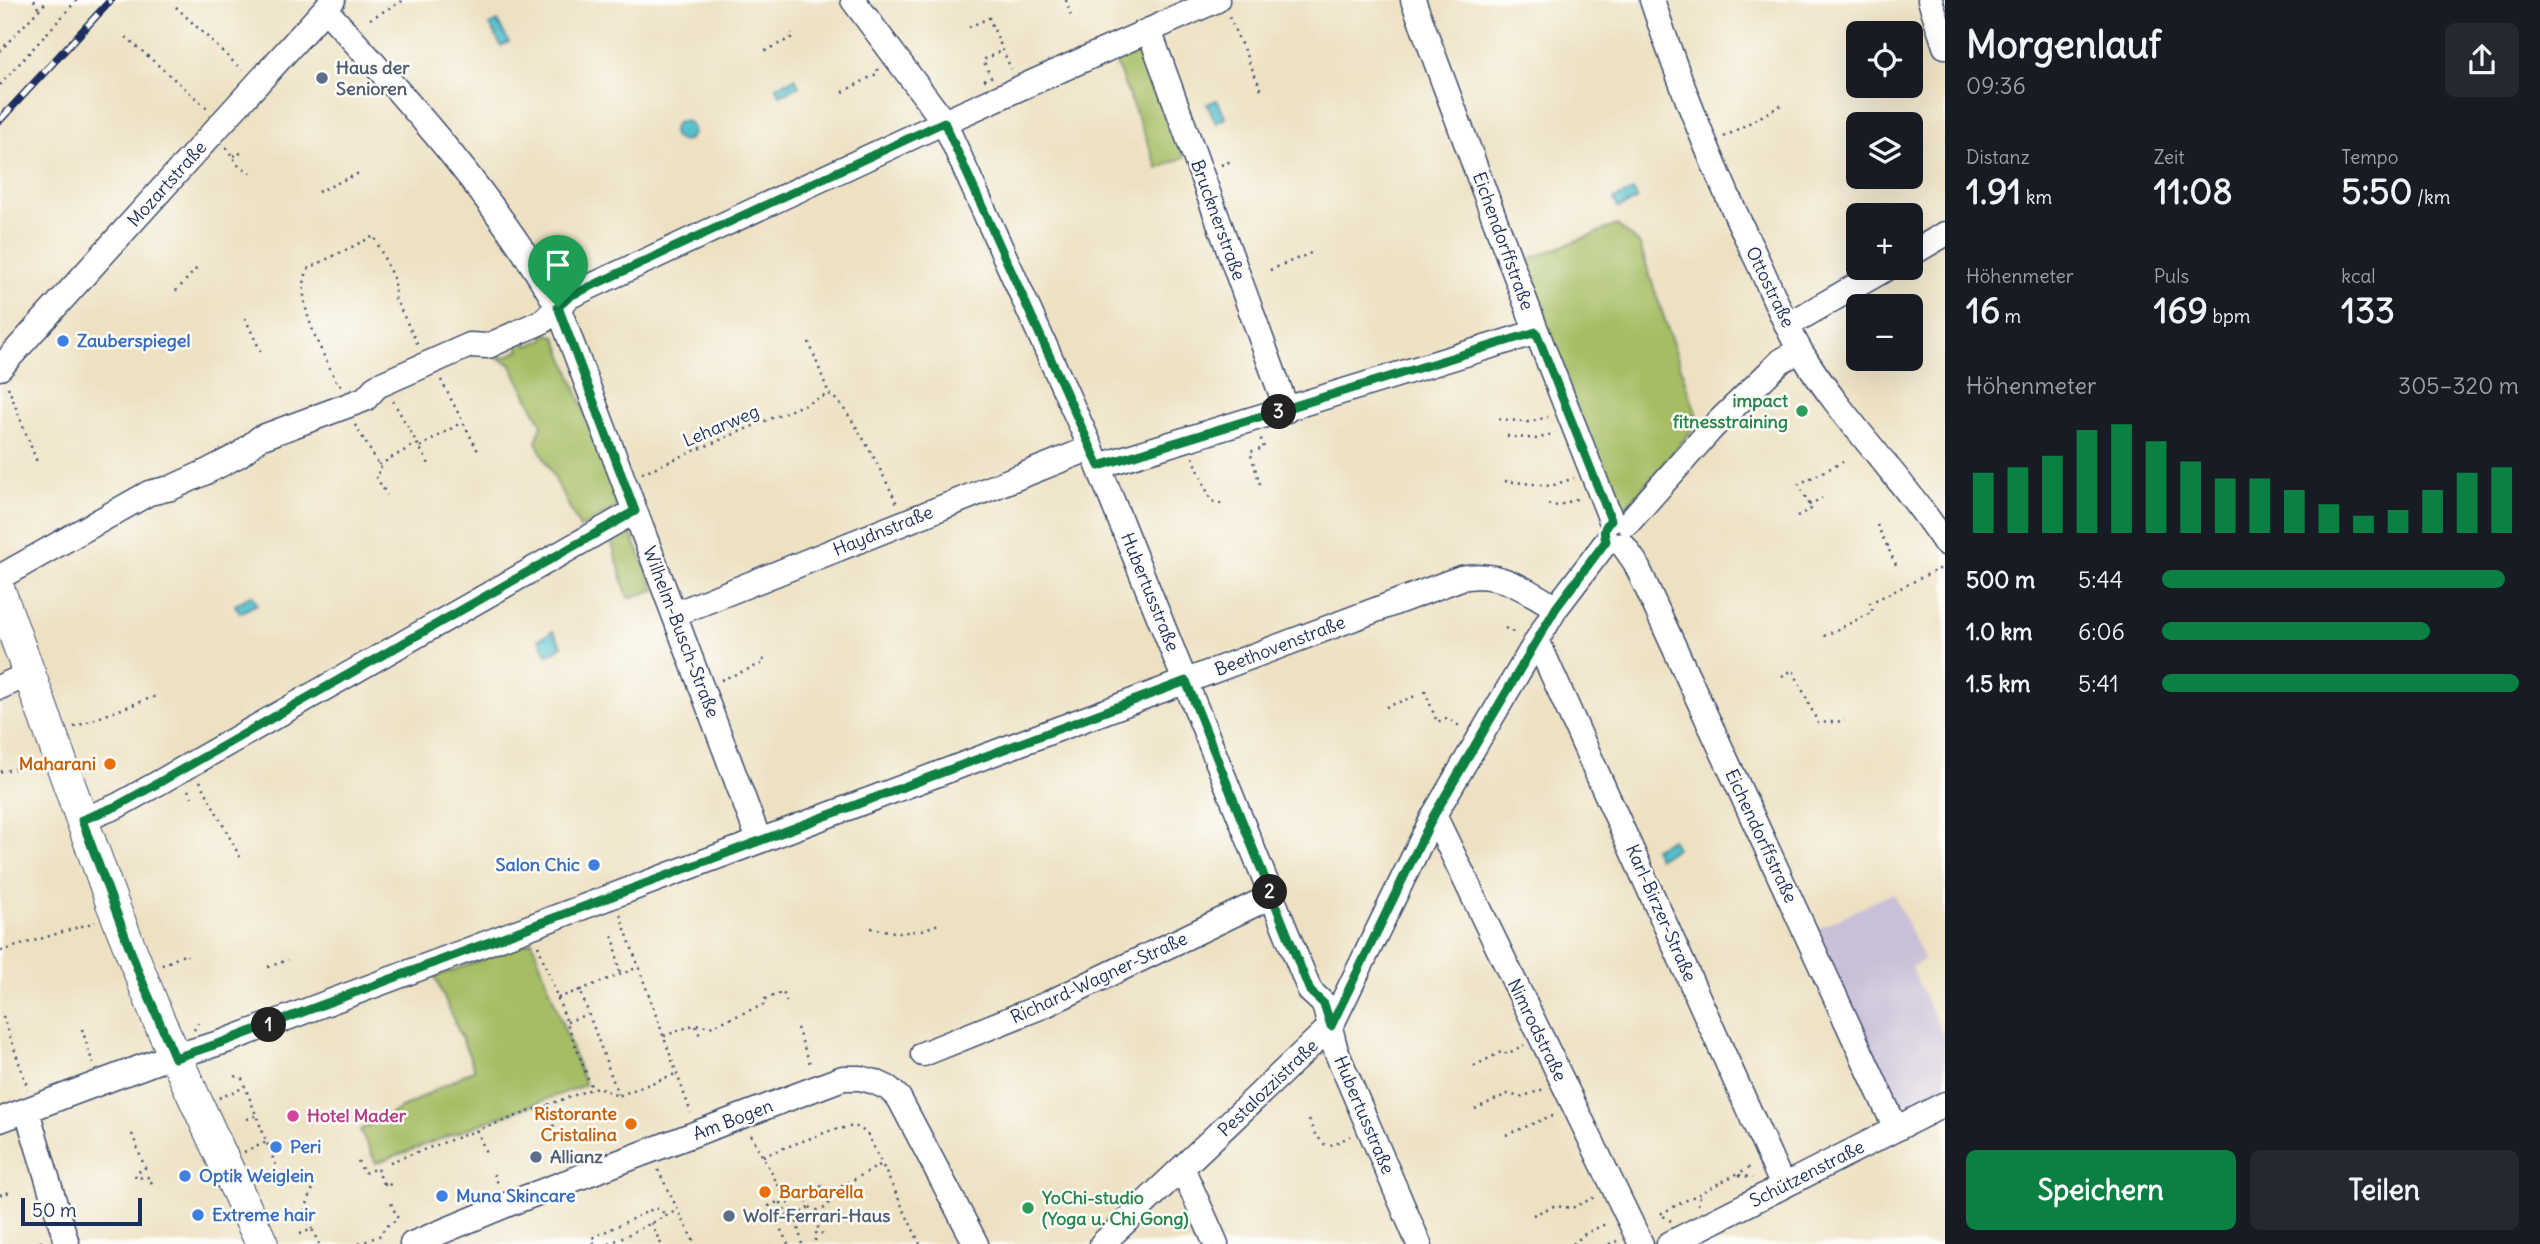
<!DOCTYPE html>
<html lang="de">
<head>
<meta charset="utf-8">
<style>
	body { margin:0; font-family:Delius,sans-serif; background:#242831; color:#f1f3f6; height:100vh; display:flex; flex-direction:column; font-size:26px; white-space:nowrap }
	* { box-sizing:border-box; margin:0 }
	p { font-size:23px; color:#9ea1a6 }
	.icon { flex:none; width:38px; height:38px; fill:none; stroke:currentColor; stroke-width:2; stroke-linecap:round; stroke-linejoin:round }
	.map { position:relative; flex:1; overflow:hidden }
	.side { display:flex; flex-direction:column; background:#171b24; width:595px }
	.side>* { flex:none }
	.controls { position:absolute; left:1846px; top:21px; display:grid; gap:14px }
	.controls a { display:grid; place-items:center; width:77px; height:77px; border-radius:10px; background:#171b24; box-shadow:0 7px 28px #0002; font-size:35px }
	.scale { position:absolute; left:21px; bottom:18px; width:121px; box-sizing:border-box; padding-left:7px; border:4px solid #1b2f5e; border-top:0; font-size:19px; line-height:24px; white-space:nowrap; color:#1b2f5e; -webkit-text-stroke:5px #fdfcf7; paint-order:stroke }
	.pin { position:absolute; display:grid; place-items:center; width:60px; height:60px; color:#fff; margin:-72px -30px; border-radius:50% 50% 50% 0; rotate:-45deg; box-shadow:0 0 7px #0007 }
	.pin .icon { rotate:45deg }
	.km { position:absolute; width:35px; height:35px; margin:-18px; border-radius:50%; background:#222; color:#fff; font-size:19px; line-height:35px; text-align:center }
	.round { display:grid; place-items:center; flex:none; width:74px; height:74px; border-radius:10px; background:#242831 }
	.summary { display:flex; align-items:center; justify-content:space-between; height:119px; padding:0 21px }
	h1 { font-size:38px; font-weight:700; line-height:52px }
	.figures { display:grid; grid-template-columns:repeat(3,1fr); gap:10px; height:119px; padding:7px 21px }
	.figures div { display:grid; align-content:center }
	.figures b { font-size:35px; font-weight:700 }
	.figures small { font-size:19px; font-weight:400 }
	.figures p { font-size:19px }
	.chart { height:196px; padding:14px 21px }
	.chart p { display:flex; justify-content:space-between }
	.chart svg { width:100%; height:126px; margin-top:7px; stroke:#0b8043; stroke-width:6 }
	.button { display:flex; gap:14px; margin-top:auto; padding:14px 21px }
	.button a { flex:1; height:80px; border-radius:10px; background:#0b8043; color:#fff; font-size:28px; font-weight:700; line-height:80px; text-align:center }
	.button a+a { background:#242831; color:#f1f3f6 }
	ul { padding:0 21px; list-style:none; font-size:23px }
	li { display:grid; grid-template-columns:112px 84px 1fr; align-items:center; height:52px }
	li i { height:18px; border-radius:9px; background:#0b8043 }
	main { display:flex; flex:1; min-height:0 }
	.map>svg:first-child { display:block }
	.industrial { fill:#c9bfd7 }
	.green { fill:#a5bd63; stroke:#607660; stroke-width:2 }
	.water { fill:#53c0cb; stroke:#377894; stroke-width:2 }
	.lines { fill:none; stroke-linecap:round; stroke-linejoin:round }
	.minor-casing { stroke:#3a4a6d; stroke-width:27 }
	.major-casing { stroke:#3a4a6d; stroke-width:34 }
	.path { stroke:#3a4a6d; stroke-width:2.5; stroke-dasharray:2 5; stroke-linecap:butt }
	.minor { stroke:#fff; stroke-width:24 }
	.major { stroke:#fff; stroke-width:32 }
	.rail-casing { stroke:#1b2f5e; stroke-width:8 }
	.rail { stroke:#fdfcf7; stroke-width:5; stroke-dasharray:16; stroke-linecap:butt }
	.route-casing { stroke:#fff; stroke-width:14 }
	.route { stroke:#0b8043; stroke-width:9 }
	.service-dot { fill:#5c6f8a; stroke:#fdfcf7; stroke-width:2.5 }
	.shop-dot { fill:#3f7fe0; stroke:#fdfcf7; stroke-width:2.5 }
	.leisure-dot { fill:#2e9e5b; stroke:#fdfcf7; stroke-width:2.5 }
	.food-dot { fill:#e8710a; stroke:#fdfcf7; stroke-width:2.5 }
	.hotel-dot { fill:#d1479c; stroke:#fdfcf7; stroke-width:2.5 }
	.labels { text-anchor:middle; stroke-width:5; stroke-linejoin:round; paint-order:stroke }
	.service-label { font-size:18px; font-weight:bold; fill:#4e5e75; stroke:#fdfcf7; text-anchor:start }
	.street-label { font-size:18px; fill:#1b2f5e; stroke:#fdfcf7 }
	.shop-label { font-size:18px; font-weight:bold; fill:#366cbe; stroke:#fdfcf7; text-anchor:start }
	.leisure-label { font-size:18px; font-weight:bold; fill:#27864d; stroke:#fdfcf7; text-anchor:end }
	.food-label { font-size:18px; font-weight:bold; fill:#c56008; stroke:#fdfcf7; text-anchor:end }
	.hotel-label { font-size:18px; font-weight:bold; fill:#b23c85; stroke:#fdfcf7; text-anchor:start }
</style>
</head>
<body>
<main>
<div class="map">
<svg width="1945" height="1244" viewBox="0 0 1945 1244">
	<rect width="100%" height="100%" fill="#fdfcf7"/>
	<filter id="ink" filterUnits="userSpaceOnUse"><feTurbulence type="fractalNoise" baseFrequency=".0143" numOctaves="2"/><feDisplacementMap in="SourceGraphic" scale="14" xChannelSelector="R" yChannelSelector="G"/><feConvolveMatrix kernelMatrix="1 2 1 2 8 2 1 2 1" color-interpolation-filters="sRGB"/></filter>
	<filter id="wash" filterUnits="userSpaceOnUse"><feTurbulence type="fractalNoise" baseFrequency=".00686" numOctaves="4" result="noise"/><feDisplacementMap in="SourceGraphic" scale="28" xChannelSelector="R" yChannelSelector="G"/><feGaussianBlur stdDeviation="1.57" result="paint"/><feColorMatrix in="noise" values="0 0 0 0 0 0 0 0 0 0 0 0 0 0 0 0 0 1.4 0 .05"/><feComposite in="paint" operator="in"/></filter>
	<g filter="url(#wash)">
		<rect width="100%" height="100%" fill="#ede1c2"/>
		<path class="industrial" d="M 1893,893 L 1924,960 L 1911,967 L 1945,1040 L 1945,1090 L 1900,1111 L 1816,929 Z"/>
		<path class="green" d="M 1133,51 L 1147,56 L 1184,157 L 1158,169 L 1114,58 Z
			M 1617,225 L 1639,243 L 1699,422 L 1637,495 L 1627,505 L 1618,507 L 1517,264 Z
			M 541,331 L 556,337 L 621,505 L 580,528 L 536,442 L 542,424 L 510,364 L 489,353 L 499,350 L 503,358 L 520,350 L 516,342 L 524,338 L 528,346 L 545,339 Z
			M 626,530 L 630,531 L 655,590 L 628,598 L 610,537 Z
			M 532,941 L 585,1085 L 376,1163 L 360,1130 L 475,1069 L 435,977 Z"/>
		<path class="water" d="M 497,21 L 509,42 L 501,46 L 490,25 Z
			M 795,78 L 799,86 L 780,95 L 776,87 Z
			M 1217,100 L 1226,118 L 1216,123 L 1207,104 Z
			M673 131a10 10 0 1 1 20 0a10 10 0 1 1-20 0Z
			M 1633,191 L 1637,200 L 1618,208 L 1614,199 Z
			M 252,595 L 257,604 L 240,613 L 235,605 Z
			M 553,631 L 562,646 L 548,655 L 539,639 Z
			M 1672,839 L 1676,849 L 1658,858 L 1654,848 Z"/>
	</g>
	<g filter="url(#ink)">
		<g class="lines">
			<defs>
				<path id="minor" d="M 853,0 L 944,122 L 1091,448 L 1310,991 L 1324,1004 L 1336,1051 L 1419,1244
					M 1413,0 L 1536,330 L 1611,520
					M 1652,0 C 1682,91 1718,179 1760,266 C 1773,294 1785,325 1801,352 C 1843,420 1901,476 1945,543
					M 1930,0 L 1945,46
					M 325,9 C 410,103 495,197 558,307 L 759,840
					M 1149,30 L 1287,410
					M 1911,254 L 1945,234
					M 1788,325 L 1887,268
					M 0,368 L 333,0
					M 1099,466 L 1537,332
					M 1628,523 L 1712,428 L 1781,361 L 1800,350
					M 1623,545 L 1635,562 L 1896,1129
					M 0,577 L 149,493 L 171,488 L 206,472 L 239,455 L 260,438 L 365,399 L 377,386 L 470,345 L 488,346 L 543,321 L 570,296 L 944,122 L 1217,0
					M 675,614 L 1091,448
					M 1537,640 L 1783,1186
					M 0,687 L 29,674
					M 1434,815 L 1641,1244
					M 82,820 L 117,806 L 160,782 L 635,511
					M 923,1054 L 1045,1005 L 1272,896
					M 27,1111 L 67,1244
					M 0,1120 L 158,1061 L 223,1042 L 1461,578 C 1498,570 1525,589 1556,608
					M 1183,1170 L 1216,1244
					M 412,1244 L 511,1203 L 843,1078 L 860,1078 L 875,1082 L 888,1088 L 899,1098 L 976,1244
					M 1102,1244 L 1331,1026 L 1434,815 L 1556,608 L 1607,541
					M 1669,1244 L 1945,1104"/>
				<path id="major" d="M 0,593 L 112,903 L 159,1021 L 262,1244"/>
			</defs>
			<use href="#minor" class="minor-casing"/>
			<use href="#major" class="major-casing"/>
			<path class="path" d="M 34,0 L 39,10
				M 1066,0 L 1071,17
				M 176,7 L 242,70
				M 1229,17 L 1262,91
				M 370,19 L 404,0
				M 969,27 L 989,18 L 1011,69
				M 126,37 L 207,108
				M 0,51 L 48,0
				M 765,51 L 793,37 L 792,33
				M 984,80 L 991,77 L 983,60 L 1003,50
				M 0,85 L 77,0
				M 843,92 L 878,73 L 877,67
				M 1724,137 L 1785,103
				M 226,147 L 238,165 L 253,174
				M 234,156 L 238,152 L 242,155
				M 1221,165 L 1234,160
				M 318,192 L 359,173
				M 1270,270 L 1311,253
				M 176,291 L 198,267
				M 245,318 L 261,352
				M 809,342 L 829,394 C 849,405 886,480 897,504
				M 441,380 L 478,451
				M 341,385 L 338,385 C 324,354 291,300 309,268 L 374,236 L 394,280 L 395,298 L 418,345
				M 8,387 L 37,462
				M 393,401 L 430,466
				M 1499,419 L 1528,422 L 1548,417
				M 355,425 L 382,470 L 375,475 L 387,495
				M 1507,436 L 1537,439 L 1555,433
				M 420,447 L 462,422
				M 1193,457 L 1211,501 L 1223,504
				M 379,465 L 416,444
				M 642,473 L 829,394
				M 1505,481 L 1551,486 L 1574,478
				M 1260,484 L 1250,452 L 1264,448 L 1260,436
				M 1548,504 L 1557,506 L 1579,498
				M 1809,505 L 1822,498
				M 1797,516 L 1811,509 L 1799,484 L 1843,462
				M 1877,525 L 1898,569
				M 1887,546 L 1893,543
				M 1505,628 L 1517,634
				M 1824,636 L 1873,612 L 1870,603 L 1945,566
				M 1782,676 L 1793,670 L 1818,723 L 1845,721
				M 721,680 L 764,663 L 763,660 L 769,658
				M 1425,691 L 1437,722 L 1447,718 L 1461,727
				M 1386,707 L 1418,695
				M 74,727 L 156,696
				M 0,772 L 38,763
				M 200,781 L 241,859
				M 188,790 L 192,797
				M 620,915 L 691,1113
				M 871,928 L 900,933 L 914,931
				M 922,930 L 939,924
				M 612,936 C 618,948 616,960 620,973
				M 538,946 L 592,1089
				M 1,951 L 95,922
				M 162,965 L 186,954 L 187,956
				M 268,967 L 288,960
				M 580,990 L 639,967
				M 558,998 L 580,990 L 618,1094
				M 3,1016 L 28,1089
				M 567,1022 L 587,1014
				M 696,1026 L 700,1036
				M 797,1028 L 811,1066
				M 82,1029 L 93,1064
				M 194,1030 L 198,1023
				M 664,1036 L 696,1024 L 710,1027 L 763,1005 L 765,999 L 783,992 L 787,1003
				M 1474,1066 L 1503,1051 L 1507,1054 L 1524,1045
				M 235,1076 L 242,1079 L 276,1166
				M 219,1098 L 245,1087
				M 546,1105 L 554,1127
				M 1475,1109 L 1507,1094 L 1521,1097 L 1544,1089
				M 247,1119 L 255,1116
				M 1309,1120 L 1315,1134 L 1324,1144 L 1333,1145 L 1350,1136
				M 477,1130 L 486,1153
				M 132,1134 L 145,1168 L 135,1174 L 136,1178 L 149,1177 L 153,1186
				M 751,1135 L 796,1218 L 802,1244
				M 1506,1135 L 1551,1116 L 1556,1117
				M 563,1149 L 567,1159
				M 244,1152 L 267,1142
				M 763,1156 L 832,1130 L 855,1126 L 867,1133 L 882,1164
				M 358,1161 L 364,1173 L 377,1168 L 385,1188
				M 390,1162 L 597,1087 L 618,1096 L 678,1073
				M 658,1170 L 695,1244
				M 494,1174 L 499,1186
				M 1739,1175 L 1753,1178
				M 310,1183 L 313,1188 L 304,1213 L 312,1229
				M 384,1184 L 389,1182 L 390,1186
				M806 1198a12 12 0 1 1 24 0a12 12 0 1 1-24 0Z
				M 829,1193 L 882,1164 L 920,1244
				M 0,1195 L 13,1191
				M 784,1197 L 806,1197
				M 1698,1205 L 1701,1192
				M 801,1214 L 816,1224 L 824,1237
				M 1533,1215 L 1554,1206 L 1572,1208 L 1595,1197
				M 292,1218 L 304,1213
				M 1671,1221 L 1660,1214 L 1752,1166
				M 651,1223 L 661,1244
				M 300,1234 L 312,1229 L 319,1244
				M 815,1241 L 817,1227
				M 33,1244 L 44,1241
				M 359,1244 L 381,1235 L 385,1227 L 398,1219 L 391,1203
				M 594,1244 L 592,1238 L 655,1208 L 668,1215
				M 609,1244 L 678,1210
				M 788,1244 L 769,1206 L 780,1201 L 790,1221 L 809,1207
				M 1573,1244 L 1586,1233 L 1608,1223
				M 1609,1244 L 1617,1241"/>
			<use href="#minor" class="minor"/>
			<use href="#major" class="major"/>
			<defs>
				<path id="rail" d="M 0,120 L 111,0"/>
			</defs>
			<use href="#rail" class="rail-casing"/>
			<use href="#rail" class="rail"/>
		</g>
	</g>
	<g class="lines" filter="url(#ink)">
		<defs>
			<path id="route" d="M 944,122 L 1099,466 L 1536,332 L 1611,520 C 1604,527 1603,532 1606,541 L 1556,608 L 1434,815 L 1331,1026 L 1324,1004 L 1310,991 L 1186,681 L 223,1042 L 175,1058 L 140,976 L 82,820 L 117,806 L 160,782 L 635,511 L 558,307 L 570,296 Z"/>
		</defs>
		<use href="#route" class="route-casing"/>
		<use href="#route" class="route"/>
	</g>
	<g class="service-dot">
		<circle cx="322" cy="78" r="7"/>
		<circle cx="536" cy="1157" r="7"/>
		<circle cx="729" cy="1216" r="7"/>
	</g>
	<g class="shop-dot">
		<circle cx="63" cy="341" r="7"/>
		<circle cx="594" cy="865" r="7"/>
		<circle cx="276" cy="1147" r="7"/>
		<circle cx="185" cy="1176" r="7"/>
		<circle cx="442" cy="1196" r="7"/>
		<circle cx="198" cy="1215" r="7"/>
	</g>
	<g class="leisure-dot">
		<circle cx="1802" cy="411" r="7"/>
		<circle cx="1028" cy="1208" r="7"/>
	</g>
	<g class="food-dot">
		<circle cx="110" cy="764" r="7"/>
		<circle cx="631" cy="1124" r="7"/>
		<circle cx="765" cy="1192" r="7"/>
	</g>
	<circle class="hotel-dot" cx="293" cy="1116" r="7"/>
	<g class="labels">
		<g class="service-label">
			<text x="336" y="74">Haus der<tspan x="336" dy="21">Senioren</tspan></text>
			<text x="550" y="1163">Allianz</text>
			<text x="743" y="1222">Wolf-Ferrari-Haus</text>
		</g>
		<g class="street-label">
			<text transform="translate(167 184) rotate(-48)" y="6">Mozartstraße</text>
			<text transform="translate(1218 220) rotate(70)" y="6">Brucknerstraße</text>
			<text transform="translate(1503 241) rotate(70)" y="6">Eichendorffstraße</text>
			<text transform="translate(1770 287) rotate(64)" y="6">Ottostraße</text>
			<text transform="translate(721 426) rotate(-23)" y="6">Leharweg</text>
			<text transform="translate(883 531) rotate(-22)" y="6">Haydnstraße</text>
			<text transform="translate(1150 592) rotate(68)" y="6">Hubertusstraße</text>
			<text transform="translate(681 632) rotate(69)" y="6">Wilhelm-Busch-Straße</text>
			<text transform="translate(1280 646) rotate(-21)" y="6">Beethovenstraße</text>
			<text transform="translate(1761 836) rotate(65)" y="6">Eichendorffstraße</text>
			<text transform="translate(1661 913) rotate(66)" y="6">Karl-Birzer-Straße</text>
			<text transform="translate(1099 978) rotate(-25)" y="6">Richard-Wagner-Straße</text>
			<text transform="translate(1537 1030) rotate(64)" y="6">Nimrodstraße</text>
			<text transform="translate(1268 1088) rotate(-44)" y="6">Pestalozzistraße</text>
			<text transform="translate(1364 1115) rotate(67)" y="6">Hubertusstraße</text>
			<text transform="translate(733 1120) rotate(-21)" y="6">Am Bogen</text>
			<text transform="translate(1807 1174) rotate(-27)" y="6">Schützenstraße</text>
		</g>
		<g class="shop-label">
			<text x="77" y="347">Zauberspiegel</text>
			<text x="580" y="871" text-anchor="end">Salon Chic</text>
			<text x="290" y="1153">Peri</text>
			<text x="199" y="1182">Optik Weiglein</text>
			<text x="456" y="1202">Muna Skincare</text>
			<text x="212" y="1221">Extreme hair</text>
		</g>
		<g class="leisure-label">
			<text x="1788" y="407">impact<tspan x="1788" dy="21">fitnesstraining</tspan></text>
			<text x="1042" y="1204" text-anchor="start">YoChi-studio<tspan x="1042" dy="21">(Yoga u. Chi Gong)</tspan></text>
		</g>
		<g class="food-label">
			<text x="96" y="770">Maharani</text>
			<text x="617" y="1120">Ristorante<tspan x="617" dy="21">Cristalina</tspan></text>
			<text x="779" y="1198" text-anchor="start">Barbarella</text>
		</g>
		<g class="hotel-label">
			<text x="307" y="1122">Hotel Mader</text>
		</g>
	</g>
</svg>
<div class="controls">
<a><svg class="icon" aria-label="locate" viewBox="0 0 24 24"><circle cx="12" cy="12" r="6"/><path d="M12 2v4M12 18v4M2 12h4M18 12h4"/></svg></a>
<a><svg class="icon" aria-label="layers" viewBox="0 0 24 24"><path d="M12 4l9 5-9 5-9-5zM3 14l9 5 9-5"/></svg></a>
<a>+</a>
<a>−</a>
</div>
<div class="scale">50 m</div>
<div class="pin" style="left:558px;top:307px;background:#1e9e55"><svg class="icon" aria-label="arrive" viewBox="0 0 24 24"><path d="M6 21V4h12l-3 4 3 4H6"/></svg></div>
<b class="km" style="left:269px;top:1025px">1</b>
<b class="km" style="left:1270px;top:892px">2</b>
<b class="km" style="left:1279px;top:412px">3</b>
</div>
<section class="side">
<div class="summary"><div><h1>Morgenlauf</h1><p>09:36</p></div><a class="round"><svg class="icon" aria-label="share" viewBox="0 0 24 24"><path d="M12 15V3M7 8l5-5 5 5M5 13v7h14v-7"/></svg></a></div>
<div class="figures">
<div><p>Distanz</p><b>1.91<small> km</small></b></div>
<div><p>Zeit</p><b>11:08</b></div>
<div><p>Tempo</p><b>5:50<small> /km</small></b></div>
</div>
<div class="figures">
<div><p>Höhenmeter</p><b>16<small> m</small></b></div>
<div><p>Puls</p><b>169<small> bpm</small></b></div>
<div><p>kcal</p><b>133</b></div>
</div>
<div class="chart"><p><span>Höhenmeter</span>305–320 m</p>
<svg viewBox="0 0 160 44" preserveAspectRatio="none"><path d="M5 44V23M15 44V21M25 44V17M35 44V8M45 44V6M55 44V12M65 44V19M75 44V25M85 44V25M95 44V29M105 44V34M115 44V38M125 44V36M135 44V29M145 44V23M155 44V21"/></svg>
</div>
<ul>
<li><b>500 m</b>5:44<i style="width:96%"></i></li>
<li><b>1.0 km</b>6:06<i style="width:75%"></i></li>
<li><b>1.5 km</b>5:41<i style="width:100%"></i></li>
</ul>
<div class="button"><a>Speichern</a><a>Teilen</a></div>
</section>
</main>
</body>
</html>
